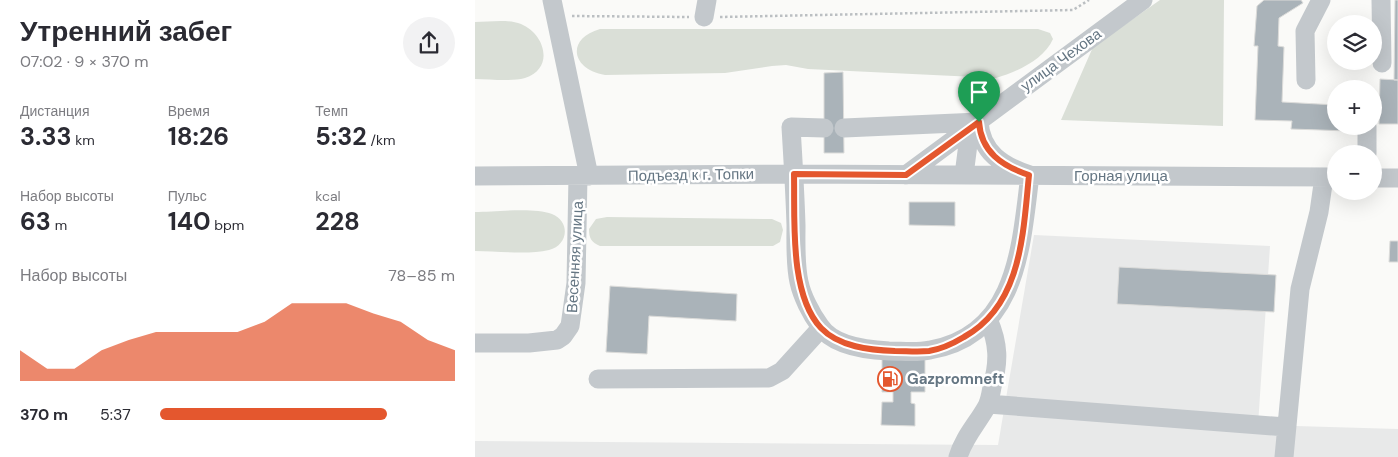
<!DOCTYPE html>
<html lang="ru">
<head>
<meta charset="utf-8">
<style>
	body { margin:0; font-family:"DM Sans",sans-serif; background:#f2f2f3; color:#2b2b33; height:100vh; display:flex; flex-direction:column; font-size:19px; white-space:nowrap }
	* { box-sizing:border-box; margin:0 }
	p { font-size:16px; color:#7c7c81 }
	.icon { flex:none; width:28px; height:28px; fill:none; stroke:currentColor; stroke-width:2; stroke-linecap:round; stroke-linejoin:round }
	.map { position:relative; flex:1; overflow:hidden }
	.drawer { display:flex; flex-direction:column; background:#fff; width:475px }
	.drawer>* { flex:none }
	.fabs { position:absolute; left:852px; top:15px; display:grid; gap:10px }
	.fabs a { display:grid; place-items:center; width:55px; height:55px; border-radius:50%; background:#fff; box-shadow:0 5px 20px #0002; font-size:25px }
	.pin { position:absolute; display:grid; place-items:center; width:42px; height:42px; color:#fff; margin:-51px -21px; border-radius:50% 50% 50% 0; rotate:-45deg; box-shadow:0 0 5px #0007 }
	.pin .icon { rotate:45deg }
	.round { display:grid; place-items:center; flex:none; width:52px; height:52px; border-radius:26px; background:#f2f2f3 }
	.headline { display:flex; align-items:center; justify-content:space-between; height:85px; padding:0 20px }
	h1 { font-size:28px; font-weight:700; line-height:38px }
	.stats { display:grid; grid-template-columns:repeat(3,1fr); gap:8px; height:85px; padding:5px 20px }
	.stats div { display:grid; align-content:center }
	.stats b { font-size:25px; font-weight:700 }
	.stats small { font-size:14px; font-weight:400 }
	.stats p { font-size:14px }
	.chart { height:140px; padding:10px 20px }
	.chart p { display:flex; justify-content:space-between }
	.chart svg { width:100%; height:90px; margin-top:5px; fill:#e4572e; opacity:.7 }
	ul { padding:0 20px; list-style:none; font-size:16px }
	li { display:grid; grid-template-columns:80px 60px 1fr; align-items:center; height:38px }
	li i { height:12px; border-radius:6px; background:#e4572e }
	main { display:flex; flex:1; min-height:0 }
	.map>svg:first-child { display:block }
	.built { fill:#e8e9e9 }
	.green { fill:#dadfd7 }
	.building { fill:#aab3b9; stroke:#dcdcda }
	.lines { fill:none; stroke-linecap:round; stroke-linejoin:round }
	.path { stroke:#bbbfc2; stroke-width:2.5; stroke-dasharray:2.5 2.5; stroke-linecap:butt }
	.minor { stroke:#c3c8cc; stroke-width:19 }
	.route-casing { stroke:#fff; stroke-width:10 }
	.route { stroke:#e4572e; stroke-width:6 }
	.labels { text-anchor:middle; stroke-width:5; stroke-linejoin:round; paint-order:stroke }
	.street-label { font-size:15px; fill:#657683; stroke:#fff }
	.poi-label { font-size:15px; font-weight:bold; fill:#657683; stroke:#fff; text-anchor:start }
</style>
</head>
<body>
<main>
<section class="drawer">
<div class="headline"><div><h1>Утренний забег</h1><p>07:02 · 9 × 370 m</p></div><a class="round"><svg class="icon" aria-label="share" viewBox="0 0 24 24"><path d="M12 15V3M7 8l5-5 5 5M5 13v7h14v-7"/></svg></a></div>
<div class="stats">
<div><p>Дистанция</p><b>3.33<small> km</small></b></div>
<div><p>Время</p><b>18:26</b></div>
<div><p>Темп</p><b>5:32<small> /km</small></b></div>
</div>
<div class="stats">
<div><p>Набор высоты</p><b>63<small> m</small></b></div>
<div><p>Пульс</p><b>140<small> bpm</small></b></div>
<div><p>kcal</p><b>228</b></div>
</div>
<div class="chart"><p><span>Набор высоты</span>78–85 m</p>
<svg viewBox="0 0 160 44" preserveAspectRatio="none"><path d="M0 44V29L10 38L20 38L30 29L40 24L50 20L60 20L70 20L80 20L90 15L100 6L110 6L120 6L130 11L140 15L150 24L160 29V44z"/></svg>
</div>
<ul>
<li><b>370 m</b>5:37<i style="width:77%"></i></li>
</ul>
</section>
<div class="map">
<svg width="923" height="457" viewBox="0 0 923 457">
	<rect width="100%" height="100%" fill="#fafaf8"/>
	<path class="built" d="M 559,235 L 795,246 L 783,425 L 923,429 L 923,457 L 0,457 L 0,441 L 523,445 Z"/>
	<path class="green" d="M 685,0 L 749,0 L 748,126 L 586,120 L 618,47 Z
		M 0,22 C 14,22 33,19 46,24 C 70,34 80,68 50,78 C 35,82 15,79 0,79 Z
		M 125,29 L 563,29 L 575,33 L 578,39 C 569,60 541,72 521,78 L 333,69 L 311,65 L 297,66 L 250,73 L 130,75 C 97,70 90,39 125,29 Z
		M 0,212 C 21,212 58,207 77,214 C 96,222 93,245 74,250 C 53,255 22,251 0,251 Z
		M 132,217 L 297,219 L 306,223 L 308,230 L 305,242 L 298,246 L 125,246 C 116,242 114,238 114,229 L 121,219 Z"/>
	<path class="building" d="M 789,0 L 826,0 L 828,3 L 804,18 L 803,46 L 809,47 L 807,102 L 861,105 L 861,126 L 875,126 L 875,131 L 816,129 L 817,121 L 780,120 L 783,46 L 779,46 L 782,6 Z
		M 920,0 L 923,0 L 923,80 L 919,80 Z
		M 368,72 L 369,153 L 349,153 L 349,73 Z
		M 905,79 L 923,80 L 923,124 L 904,124 Z
		M 434,202 L 480,202 L 480,226 L 434,225 Z
		M 915,241 L 923,241 L 923,262 L 914,262 Z
		M 644,267 L 801,275 L 799,312 L 642,304 Z
		M 135,286 L 262,294 L 261,321 L 174,316 L 172,354 L 131,352 Z
		M 407,353 L 450,353 L 450,392 L 436,392 L 436,403 L 440,404 L 440,426 L 406,425 L 407,402 L 418,402 L 418,392 L 407,392 Z"/>
	<g class="lines">
		<path class="path" d="M 97,16 L 214,17
			M 245,17 L 598,10 L 614,0"/>
		<path class="minor" d="M 77,0 L 114,176
			M 906,0 L 907,63
			M 229,17 L 232,0
			M 831,80 L 830,31 L 846,0
			M 892,126 L 892,154
			M 349,128 L 316,127 C 318,160 320,192 321,225 C 321,243 320,264 324,282 C 327,296 336,314 345,326 C 358,346 392,350 414,351 C 427,351 442,353 455,350 C 543,335 546,245 555,175 C 527,166 506,152 504,122
			M 369,128 L 504,122
			M 431,175 L 668,0
			M 489,175 L 493,144 L 503,123
			M 0,176 L 319,174 L 861,177
			M 899,178 L 923,178
			M 0,343 L 54,343 L 82,340 L 88,336 L 95,326 L 101,283 L 103,176
			M 123,379 L 294,378 L 307,371 L 346,328
			M 513,404 L 811,427
			M 483,457 C 489,437 502,424 512,406 C 515,400 516,393 517,387 C 524,362 524,344 513,319
			M 809,457 L 825,289 L 844,212 L 849,177"/>
	</g>
	<g class="lines">
		<defs>
			<path id="route" d="M 504,122 C 506,152 527,166 554,175 C 548,233 547,305 489,337 C 479,343 467,349 454,351 C 443,352 431,351 420,351 C 395,350 364,347 346,328 C 314,294 320,218 319,174 L 431,175 Z"/>
		</defs>
		<use href="#route" class="route-casing"/>
		<use href="#route" class="route"/>
	</g>
	<defs>
		<symbol id="fuel-ring" viewBox="-11 -11 22 22"><circle r="9.5" fill="#fff" stroke="#e4572e" stroke-width="1.5"/><path d="M-5.5-6h7V0h2V4h1.3V-2.5L3-4.5l.8-.8L6-3V5H2.5V1h-1V6h-7ZM-4.2-4.7v3.2H.2V-4.7Z" fill="#e4572e"/></symbol>
	</defs>
	<g fill-rule="evenodd">
		<use href="#fuel-ring" x="401" y="365" width="28" height="28"/>
	</g>
	<g class="labels">
		<g class="street-label">
			<text transform="translate(586 60) rotate(-36)" y="5">улица Чехова</text>
			<text transform="translate(216 175) rotate(-1)" y="5">Подъезд к г. Топки</text>
			<text x="646" y="181">Горная улица</text>
			<text transform="translate(100 257) rotate(-87)" y="5">Весенняя улица</text>
		</g>
		<g class="poi-label">
			<text x="432" y="384">Gazpromneft</text>
		</g>
	</g>
</svg>
<div class="fabs">
<a><svg class="icon" aria-label="layers" viewBox="0 0 24 24"><path d="M12 4l9 5-9 5-9-5zM3 14l9 5 9-5"/></svg></a>
<a>+</a>
<a>−</a>
</div>
<div class="pin" style="left:504px;top:122px;background:#1e9e55"><svg class="icon" aria-label="arrive" viewBox="0 0 24 24"><path d="M6 21V4h12l-3 4 3 4H6"/></svg></div>
</div>
</main>
</body>
</html>
